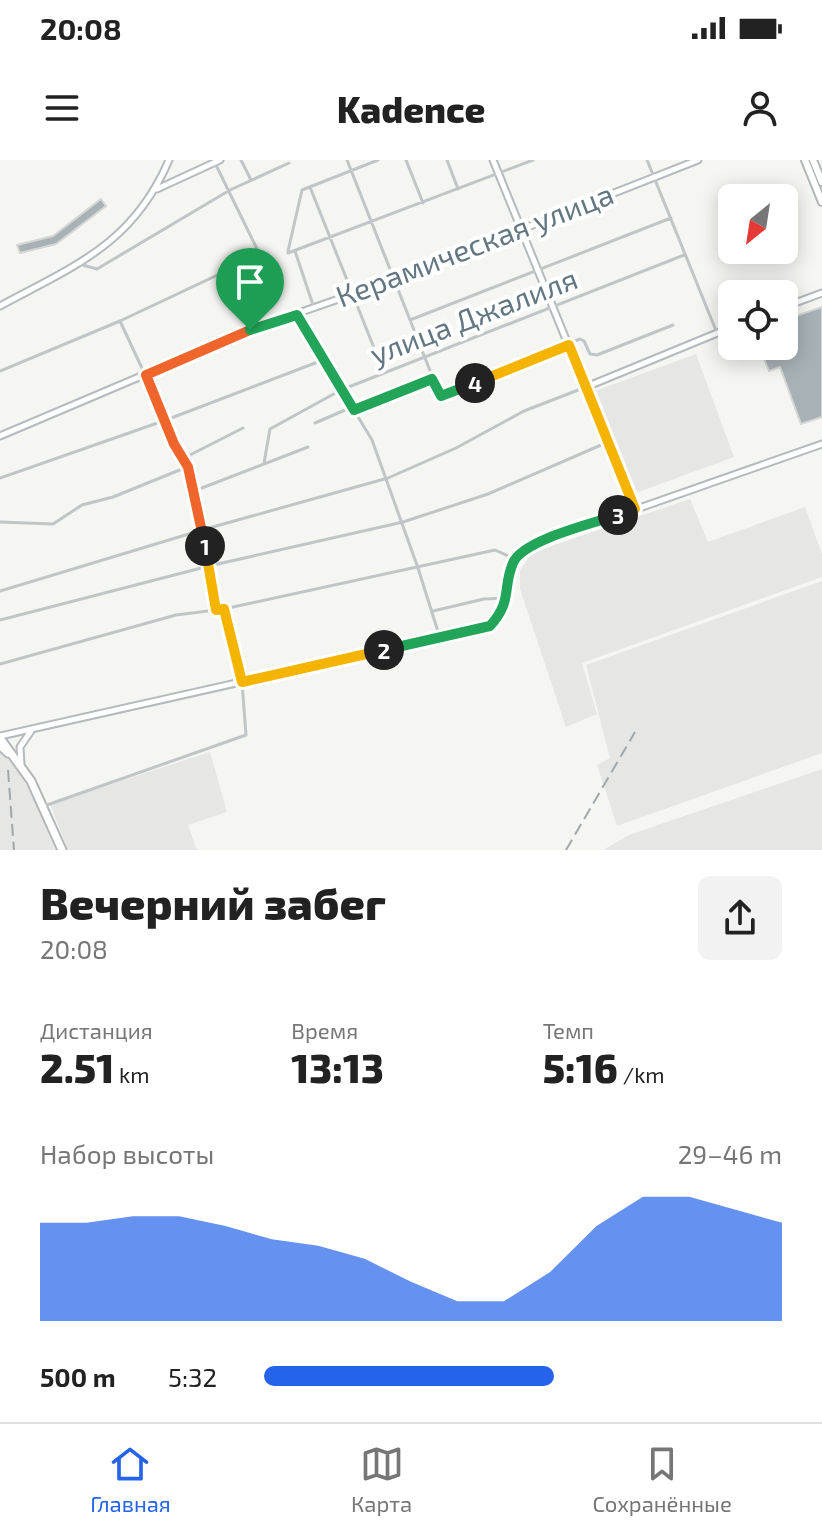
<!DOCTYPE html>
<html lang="ru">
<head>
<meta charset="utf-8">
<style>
	body { margin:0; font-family:"Exo 2",sans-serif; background:#f2f2f2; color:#222; height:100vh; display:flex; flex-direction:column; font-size:30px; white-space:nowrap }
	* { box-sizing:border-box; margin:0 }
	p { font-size:26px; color:#767676 }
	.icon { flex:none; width:44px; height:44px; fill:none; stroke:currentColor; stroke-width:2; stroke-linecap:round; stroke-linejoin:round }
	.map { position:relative; height:690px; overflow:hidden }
	.details { display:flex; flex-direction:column; background:#fff; flex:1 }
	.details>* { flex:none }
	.needle { width:52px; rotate:210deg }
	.tools { position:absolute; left:718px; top:24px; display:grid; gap:16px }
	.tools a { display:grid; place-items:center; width:80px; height:80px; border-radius:12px; background:#fff; box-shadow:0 4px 20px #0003; font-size:40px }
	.pin { position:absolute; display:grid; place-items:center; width:68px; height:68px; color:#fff; margin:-82px -34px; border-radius:50% 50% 50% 0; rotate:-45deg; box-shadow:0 0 8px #0007 }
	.pin .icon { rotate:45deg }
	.km { position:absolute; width:40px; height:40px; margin:-20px; border-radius:50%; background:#222; color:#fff; font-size:22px; line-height:40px; text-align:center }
	.round { display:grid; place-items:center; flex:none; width:84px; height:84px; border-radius:12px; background:#f2f2f2 }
	.overview { display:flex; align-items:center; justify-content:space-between; height:136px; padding:0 40px }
	h1 { font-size:44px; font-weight:800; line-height:60px }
	.metrics { display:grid; grid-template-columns:repeat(3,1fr); gap:12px; height:136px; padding:8px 40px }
	.metrics div { display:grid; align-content:center }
	.metrics b { font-size:40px; font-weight:800 }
	.metrics small { font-size:22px; font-weight:400 }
	.metrics p { font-size:22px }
	.chart { height:224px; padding:16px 40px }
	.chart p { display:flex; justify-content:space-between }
	.chart svg { width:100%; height:144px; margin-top:8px; fill:#2563eb; opacity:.7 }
	ul { padding:0 40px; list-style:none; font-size:26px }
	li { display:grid; grid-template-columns:128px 96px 1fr; align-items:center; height:60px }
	li i { height:20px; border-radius:10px; background:#2563eb }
	.status { display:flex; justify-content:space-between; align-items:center; height:56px; padding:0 40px; background:#fff; direction:ltr }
	.status svg { height:22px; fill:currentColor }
	header { display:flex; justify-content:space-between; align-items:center; height:104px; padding:0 40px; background:#fff; font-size:36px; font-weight:800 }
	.tabs { display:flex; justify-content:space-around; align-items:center; height:112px; border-top:2px solid #e0e0e0; background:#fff; font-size:22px; color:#767676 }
	.tabs a { display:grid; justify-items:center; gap:4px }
	.tabs .current { color:#2563eb }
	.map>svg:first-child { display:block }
	.built { fill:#e6e6e4 }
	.building { fill:#a8b2b6; stroke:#d6d6d4; stroke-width:2 }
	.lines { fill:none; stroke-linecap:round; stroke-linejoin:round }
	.secondary-casing { stroke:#b4babe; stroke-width:9 }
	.primary-casing { stroke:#b3b8bb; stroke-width:10 }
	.highway-casing { stroke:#b3b7ba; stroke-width:11 }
	.street { stroke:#c0c5c7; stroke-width:3 }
	.secondary { stroke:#fff; stroke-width:5 }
	.primary { stroke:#fff; stroke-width:6 }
	.highway { stroke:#fff; stroke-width:7 }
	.rail { stroke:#a0a8ad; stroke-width:2; stroke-dasharray:12 6; stroke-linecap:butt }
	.split-1-casing { stroke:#fff; stroke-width:16 }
	.split-2-casing { stroke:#fff; stroke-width:16 }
	.split-3-casing { stroke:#fff; stroke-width:16 }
	.split-4-casing { stroke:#fff; stroke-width:16 }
	.split-5-casing { stroke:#fff; stroke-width:16 }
	.split-1 { stroke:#f0652b; stroke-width:10 }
	.split-2 { stroke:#f5b400; stroke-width:10 }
	.split-3 { stroke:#22a559; stroke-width:10 }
	.split-4 { stroke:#f5b400; stroke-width:10 }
	.split-5 { stroke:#22a559; stroke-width:10 }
	.labels { text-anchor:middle; stroke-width:8; stroke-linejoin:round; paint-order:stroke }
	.street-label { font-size:30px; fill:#637783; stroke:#fff }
</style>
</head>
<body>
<div class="status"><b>20:08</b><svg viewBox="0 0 49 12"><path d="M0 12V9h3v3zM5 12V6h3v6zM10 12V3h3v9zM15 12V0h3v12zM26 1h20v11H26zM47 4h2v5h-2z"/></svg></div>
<header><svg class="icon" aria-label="menu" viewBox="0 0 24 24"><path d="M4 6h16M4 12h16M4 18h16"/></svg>Kadence<svg class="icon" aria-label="person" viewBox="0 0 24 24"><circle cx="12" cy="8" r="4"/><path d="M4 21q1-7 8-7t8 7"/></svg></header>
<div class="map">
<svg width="822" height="690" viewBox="0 0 822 690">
	<rect width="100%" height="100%" fill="#f5f5f1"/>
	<path class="built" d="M 696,194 L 734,297 L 633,334 L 595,231 Z
		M 690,339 L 708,382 L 805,347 L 822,394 L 822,417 L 582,503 L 597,554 L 566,567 L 520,429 L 520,411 L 531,393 Z
		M 822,421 L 822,593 L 617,666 L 597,605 L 610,598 L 586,505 Z
		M 0,591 L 16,608 L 35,640 L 55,690 L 0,690 Z
		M 210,592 L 227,652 L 188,665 L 197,690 L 68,690 L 50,644 Z
		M 822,609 L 822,690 L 603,690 L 629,675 Z"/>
	<path class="building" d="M 101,39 L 106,46 L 56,84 L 20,93 L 17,85 L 53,76 Z
		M 822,147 L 822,257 L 801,264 L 780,207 L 769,211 L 759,186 L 784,186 L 784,160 Z"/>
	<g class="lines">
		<defs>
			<path id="secondary" d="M 493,0 L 635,349
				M 157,29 L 220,0
				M 0,146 C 76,105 133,84 169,0
				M 784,147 L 822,133
				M 586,227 L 732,167
				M 0,276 L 250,170 L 393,120 L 698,0
				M 0,576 L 490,466 L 507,441 L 513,403 L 528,387 L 822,284
				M 0,587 L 8,594
				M 21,605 L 20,587 L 31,571"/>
			<path id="primary" d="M 805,0 L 822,42
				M 813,0 L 822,22"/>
			<path id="highway" d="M 0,578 L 31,621 L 62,690"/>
		</defs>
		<use href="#secondary" class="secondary-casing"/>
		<use href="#primary" class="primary-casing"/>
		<use href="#highway" class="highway-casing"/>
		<path class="street" d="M 241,0 L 251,20
			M 347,0 L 440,236 L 580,179 L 584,181 L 590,194 L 597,195 L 673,165
			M 406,0 L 423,43
			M 447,0 L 458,29
			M 647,0 L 717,173
			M 310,27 L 384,213
			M 288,91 L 302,30 L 378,0
			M 295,91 L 314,148
			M 288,93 L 533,0
			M 79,104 L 97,109 L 230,30 L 289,3
			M 297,155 L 372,280 L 418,408 L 440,478
			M 410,160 L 671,58
			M 120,161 L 188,307 L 216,450
			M 0,211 L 120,161 L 260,95 L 215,3
			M 354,250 L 432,219
			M 315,263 L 352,247
			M 184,298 L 243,268
			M 264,303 L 270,269 L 341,230 L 684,95
			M 0,318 L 166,260 L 323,200
			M 194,331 L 308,287
			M 0,362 L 53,364 L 82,345 L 113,337 L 187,307
			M 0,431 L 202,370 L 388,318 L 456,288 L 524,251 L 586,227
			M 433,451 L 484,439 L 507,438
			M 0,460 L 209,406 L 403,362 L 488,334 L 608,282
			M 0,504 L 176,455 L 224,449 L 495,390 L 515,399
			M 44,646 L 246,575 L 242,522 L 224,449"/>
		<use href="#secondary" class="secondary"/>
		<use href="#primary" class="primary"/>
		<use href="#highway" class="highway"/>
		<path class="rail" d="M 8,610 L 14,690
			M 566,690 L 635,572"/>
	</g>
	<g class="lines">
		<defs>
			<path id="split-1" d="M 205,386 L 188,307 L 174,284 L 146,215 L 250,170"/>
			<path id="split-2" d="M 205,386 L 216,450 L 224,449 L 242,522 L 384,490"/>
			<path id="split-3" d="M 384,490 L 490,466 C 513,440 502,429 513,403 C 522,380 594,363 618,355"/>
			<path id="split-4" d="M 475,223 L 569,185 L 635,349 L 618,355"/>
			<path id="split-5" d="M 250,170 L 297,155 L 354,250 L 432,219 L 441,236 L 475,223"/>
		</defs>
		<use href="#split-1" class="split-1-casing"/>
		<use href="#split-2" class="split-2-casing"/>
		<use href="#split-3" class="split-3-casing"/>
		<use href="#split-4" class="split-4-casing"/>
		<use href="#split-5" class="split-5-casing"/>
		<use href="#split-1" class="split-1"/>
		<use href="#split-2" class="split-2"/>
		<use href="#split-3" class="split-3"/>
		<use href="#split-4" class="split-4"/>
		<use href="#split-5" class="split-5"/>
	</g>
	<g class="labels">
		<g class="street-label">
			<text transform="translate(475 86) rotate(-21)" y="10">Керамическая улица</text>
			<text transform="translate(474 157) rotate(-21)" y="10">улица Джалиля</text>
		</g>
	</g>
</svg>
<div class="tools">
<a><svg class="needle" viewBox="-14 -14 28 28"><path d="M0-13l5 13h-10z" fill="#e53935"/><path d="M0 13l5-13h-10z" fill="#767676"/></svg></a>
<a><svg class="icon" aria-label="locate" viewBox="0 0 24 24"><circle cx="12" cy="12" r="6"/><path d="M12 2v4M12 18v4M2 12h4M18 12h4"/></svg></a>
</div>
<div class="pin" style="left:250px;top:170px;background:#1e9e55"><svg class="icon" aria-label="arrive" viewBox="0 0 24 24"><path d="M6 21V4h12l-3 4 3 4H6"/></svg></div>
<b class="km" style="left:205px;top:386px">1</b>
<b class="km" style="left:384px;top:490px">2</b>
<b class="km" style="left:618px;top:355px">3</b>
<b class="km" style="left:475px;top:223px">4</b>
</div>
<section class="details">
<div class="overview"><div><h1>Вечерний забег</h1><p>20:08</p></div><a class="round"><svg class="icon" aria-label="share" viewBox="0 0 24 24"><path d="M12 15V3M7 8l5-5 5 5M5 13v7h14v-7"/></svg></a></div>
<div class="metrics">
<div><p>Дистанция</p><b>2.51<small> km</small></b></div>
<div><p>Время</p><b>13:13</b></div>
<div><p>Темп</p><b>5:16<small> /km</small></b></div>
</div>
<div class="chart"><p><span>Набор высоты</span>29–46 m</p>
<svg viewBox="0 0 160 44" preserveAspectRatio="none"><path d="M0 44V14L10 14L20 12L30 12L40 15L50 19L60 21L70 25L80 32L90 38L100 38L110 29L120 15L130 6L140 6L150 10L160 14V44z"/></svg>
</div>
<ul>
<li><b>500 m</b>5:32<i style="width:56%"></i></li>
</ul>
</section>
<nav class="tabs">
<a class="current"><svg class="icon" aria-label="home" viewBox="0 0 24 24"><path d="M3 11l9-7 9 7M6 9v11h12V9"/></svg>Главная</a>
<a><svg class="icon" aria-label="map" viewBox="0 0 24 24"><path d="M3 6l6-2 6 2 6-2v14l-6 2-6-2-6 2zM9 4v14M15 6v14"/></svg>Карта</a>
<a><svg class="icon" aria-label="saved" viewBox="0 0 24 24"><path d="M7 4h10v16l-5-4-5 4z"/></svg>Сохранённые</a>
</nav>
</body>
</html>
